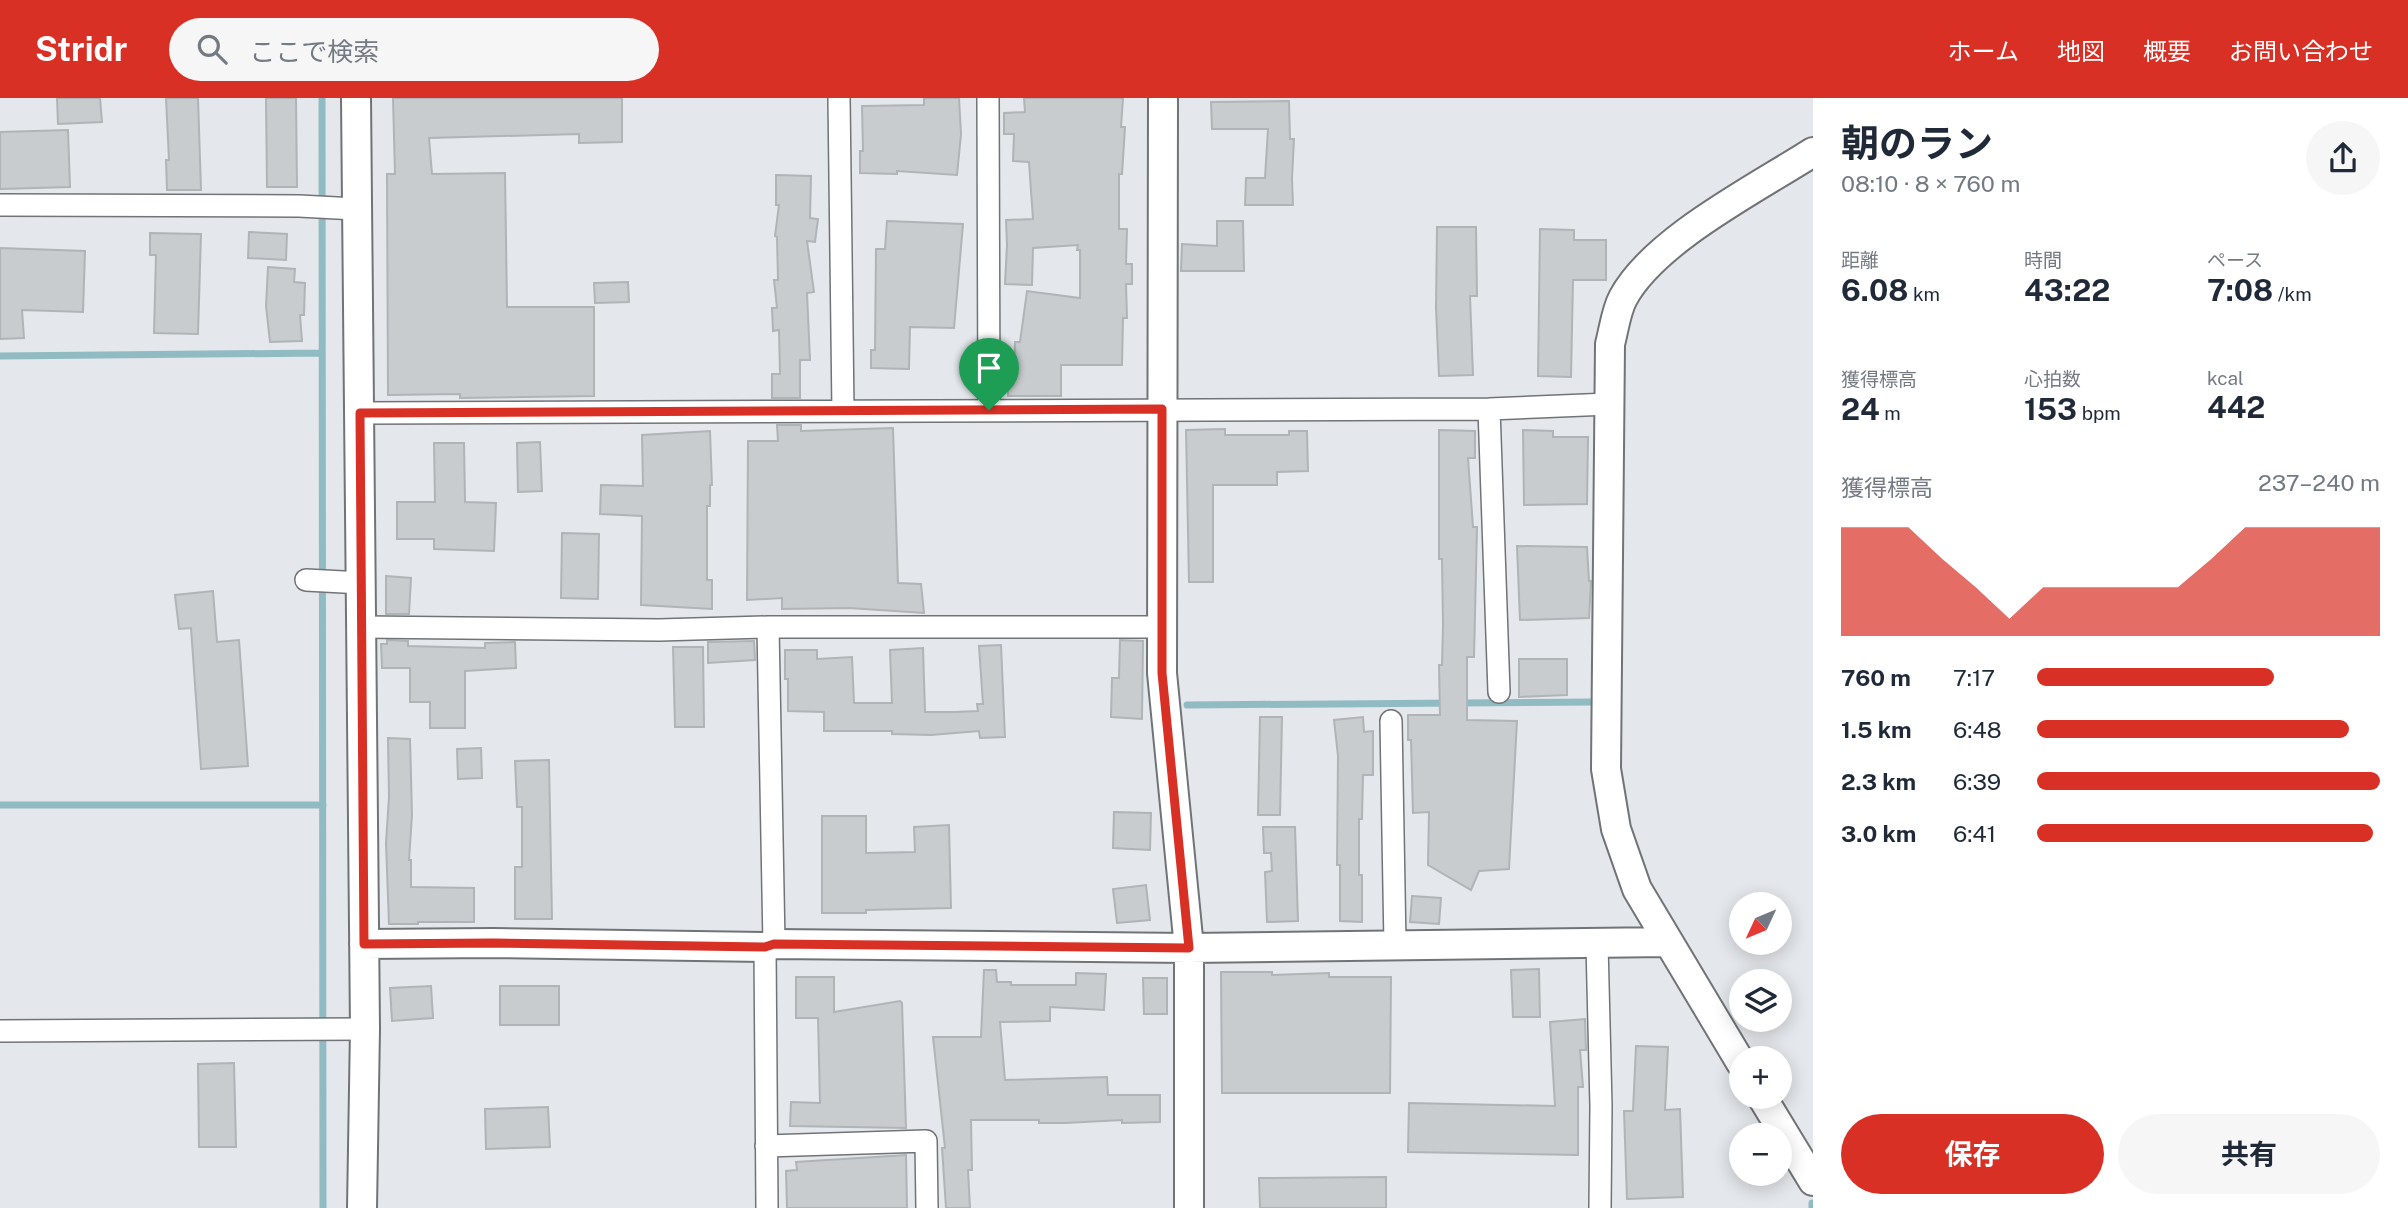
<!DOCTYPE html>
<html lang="ja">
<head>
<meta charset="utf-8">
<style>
	body { margin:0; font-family:"Public Sans","Noto Sans JP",sans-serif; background:#f6f6f7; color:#1f2937; height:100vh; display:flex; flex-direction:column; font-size:26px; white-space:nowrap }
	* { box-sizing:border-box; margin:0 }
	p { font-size:23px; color:#747a83 }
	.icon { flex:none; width:38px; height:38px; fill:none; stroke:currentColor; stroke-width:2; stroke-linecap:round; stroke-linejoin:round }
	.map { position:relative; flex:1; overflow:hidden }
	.side { display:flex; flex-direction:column; background:#fff; width:595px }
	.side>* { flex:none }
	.needle { width:46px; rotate:226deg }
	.buttons { position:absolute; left:1729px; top:794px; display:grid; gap:14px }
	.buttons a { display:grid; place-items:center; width:63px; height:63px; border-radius:50%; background:#fff; box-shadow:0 4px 18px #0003; font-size:35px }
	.pin { position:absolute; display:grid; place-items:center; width:60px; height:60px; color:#fff; margin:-72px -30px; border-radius:50% 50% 50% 0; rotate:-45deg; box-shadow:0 0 7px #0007 }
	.pin .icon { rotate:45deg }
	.round { display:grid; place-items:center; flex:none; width:74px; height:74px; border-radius:37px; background:#f6f6f7 }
	.overview { display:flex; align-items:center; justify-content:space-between; height:119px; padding:0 28px }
	h1 { font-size:38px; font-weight:700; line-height:52px }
	.figures { display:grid; grid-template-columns:repeat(3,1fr); gap:10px; height:119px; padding:7px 28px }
	.figures div { display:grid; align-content:center }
	.figures b { font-size:30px; font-weight:700 }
	.figures small { font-size:19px; font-weight:400 }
	.figures p { font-size:19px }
	.chart { height:196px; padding:14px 28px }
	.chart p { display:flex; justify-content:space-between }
	.chart svg { width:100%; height:126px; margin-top:7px; fill:#d93025; opacity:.7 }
	.cta { display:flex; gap:14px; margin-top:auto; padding:14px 28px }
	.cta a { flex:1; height:80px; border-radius:42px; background:#d93025; color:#fff; font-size:28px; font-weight:700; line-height:80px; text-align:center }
	.cta a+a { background:#f6f6f7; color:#1f2937 }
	ul { padding:0 28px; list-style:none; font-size:23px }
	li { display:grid; grid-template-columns:112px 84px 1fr; align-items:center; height:52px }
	li i { height:18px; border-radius:9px; background:#d93025 }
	header { display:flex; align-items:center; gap:42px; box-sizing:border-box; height:98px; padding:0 35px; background:#d93025; color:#fff }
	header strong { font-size:33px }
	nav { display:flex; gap:38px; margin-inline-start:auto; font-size:24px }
	.search { width:490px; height:63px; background:#f6f6f7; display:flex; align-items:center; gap:18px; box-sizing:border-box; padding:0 24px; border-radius:38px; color:#747a83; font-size:26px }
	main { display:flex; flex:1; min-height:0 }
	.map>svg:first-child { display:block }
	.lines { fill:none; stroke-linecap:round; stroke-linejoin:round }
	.stream { stroke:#90bbc2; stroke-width:7 }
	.building { fill:#c8cccf; stroke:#afb4b6; stroke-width:2 }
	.street-casing { stroke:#717477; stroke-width:24 }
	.secondary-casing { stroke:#717477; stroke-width:32 }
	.street { stroke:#fff; stroke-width:21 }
	.secondary { stroke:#fff; stroke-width:28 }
	.route-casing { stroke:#fff; stroke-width:14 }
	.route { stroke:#d93025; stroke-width:9 }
</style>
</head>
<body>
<header>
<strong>Stridr</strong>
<div class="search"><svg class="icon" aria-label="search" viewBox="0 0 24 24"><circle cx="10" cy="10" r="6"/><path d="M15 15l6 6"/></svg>ここで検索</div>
<nav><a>ホーム</a><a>地図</a><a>概要</a><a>お問い合わせ</a></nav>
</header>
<main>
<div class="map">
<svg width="1813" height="1110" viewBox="0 0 1813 1110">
	<rect width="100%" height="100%" fill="#e4e7eb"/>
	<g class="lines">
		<path class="stream" d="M 322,0 L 323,1110
			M 0,258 L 322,255
			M 1187,607 L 1593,604
			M 0,707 L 323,707
			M 1812,1110 L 1812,1105"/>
	</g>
	<path class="building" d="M 57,0 L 100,0 L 102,24 L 58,26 Z
		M 166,0 L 198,0 L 201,92 L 167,92 L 166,62 L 169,62 Z
		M 266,0 L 296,0 L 297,89 L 267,89 Z
		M 393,0 L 622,0 L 622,44 L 579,45 L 579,36 L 429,40 L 432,76 L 505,75 L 507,209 L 594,209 L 594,298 L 460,300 L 460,296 L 388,297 L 387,76 L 395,76 Z
		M 924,0 L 959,0 L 961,36 L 957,77 L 897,73 L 897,76 L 860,75 L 860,53 L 863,53 L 862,8 L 924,7 Z
		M 1024,0 L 1123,0 L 1121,29 L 1125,29 L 1122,76 L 1119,76 L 1119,131 L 1127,131 L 1126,166 L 1132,166 L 1132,186 L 1126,186 L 1127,220 L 1123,220 L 1122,267 L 1061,267 L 1061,298 L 1008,298 L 1008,279 L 1014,280 L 1015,244 L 1020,244 L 1027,193 L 1080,200 L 1080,152 L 1077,152 L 1078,147 L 1033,150 L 1032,187 L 1005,186 L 1007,147 L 1006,122 L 1033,121 L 1029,64 L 1013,63 L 1014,36 L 1004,36 L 1004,15 L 1025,14 Z
		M 1289,3 L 1290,41 L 1294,41 L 1292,81 L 1293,107 L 1245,107 L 1246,80 L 1265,80 L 1268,31 L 1212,31 L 1211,4 Z
		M 68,32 L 70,89 L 0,91 L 0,34 Z
		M 776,77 L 811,78 L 810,120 L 818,121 L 815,144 L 807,143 L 814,194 L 807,195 L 810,262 L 800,262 L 800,300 L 772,300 L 772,276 L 780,276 L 779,232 L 773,233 L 772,210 L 777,210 L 774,182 L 778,182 L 777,139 L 775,138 L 779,107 L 776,107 Z
		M 887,123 L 963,126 L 954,230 L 910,229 L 909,271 L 871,270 L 871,252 L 875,252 L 876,151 L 885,151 Z
		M 1217,123 L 1243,123 L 1244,173 L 1181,173 L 1182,146 L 1217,148 Z
		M 1437,129 L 1476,129 L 1477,198 L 1470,198 L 1473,277 L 1439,278 L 1436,210 Z
		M 1540,131 L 1574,132 L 1574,142 L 1606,142 L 1606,182 L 1573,182 L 1571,279 L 1538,278 Z
		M 249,134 L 287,136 L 286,162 L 248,160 Z
		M 150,135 L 201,136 L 198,236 L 154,235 L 156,157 L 150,157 Z
		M 0,150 L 85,153 L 83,214 L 22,212 L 24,240 L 0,241 Z
		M 268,169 L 295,171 L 294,184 L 305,185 L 304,217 L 300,217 L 302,243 L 270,244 L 266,208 Z
		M 628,184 L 629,204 L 595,205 L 594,185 Z
		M 777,327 L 801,327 L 801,333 L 893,330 L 898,485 L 921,486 L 924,515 L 849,510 L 782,511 L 782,500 L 747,502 L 748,343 L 778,343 Z
		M 1225,331 L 1225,337 L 1289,337 L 1289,333 L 1307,333 L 1308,373 L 1277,374 L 1277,387 L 1213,387 L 1213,484 L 1189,484 L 1186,332 Z
		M 1439,332 L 1475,333 L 1475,360 L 1468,360 L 1473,429 L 1477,429 L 1474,559 L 1467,559 L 1467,622 L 1517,623 L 1509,771 L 1479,773 L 1471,792 L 1428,767 L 1429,714 L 1413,715 L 1411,642 L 1408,642 L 1408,617 L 1440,617 L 1439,567 L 1442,567 L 1443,527 L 1442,461 L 1439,461 Z
		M 1523,332 L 1553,333 L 1553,339 L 1588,339 L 1587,406 L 1524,407 Z
		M 710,333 L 712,387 L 710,387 L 710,408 L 707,408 L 707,482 L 712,482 L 712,511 L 641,507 L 642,418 L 600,416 L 601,387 L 643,388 L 642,337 Z
		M 540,344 L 542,393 L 518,394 L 517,345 Z
		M 434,345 L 464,345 L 465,404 L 496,405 L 494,453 L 434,451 L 434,441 L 397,441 L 397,404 L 435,404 Z
		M 562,435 L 599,436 L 598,501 L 561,500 Z
		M 1517,448 L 1587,449 L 1589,483 L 1591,483 L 1589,520 L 1520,522 Z
		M 386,478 L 411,480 L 409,516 L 386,516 Z
		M 213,493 L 217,544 L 239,542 L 248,668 L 201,671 L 191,530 L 179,531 L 175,497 Z
		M 387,542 L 408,543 L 408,548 L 485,550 L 485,545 L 515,544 L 516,570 L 465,573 L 465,630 L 430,630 L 430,604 L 410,604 L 410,570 L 382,570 L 381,546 L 387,546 Z
		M 1120,542 L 1143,543 L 1142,621 L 1111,619 L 1112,580 L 1119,580 Z
		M 754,543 L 755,562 L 708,565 L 708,544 Z
		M 1001,547 L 1005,639 L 980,640 L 979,633 L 931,637 L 892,636 L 892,633 L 824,633 L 824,614 L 788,613 L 788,581 L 785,581 L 785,552 L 817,552 L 817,561 L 852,559 L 854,605 L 892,605 L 890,552 L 923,550 L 925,614 L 955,614 L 978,613 L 977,606 L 983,606 L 979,548 Z
		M 673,549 L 703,549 L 704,629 L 675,629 Z
		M 1519,561 L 1567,561 L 1567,597 L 1519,599 Z
		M 1260,619 L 1282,619 L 1280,717 L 1258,717 Z
		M 1363,619 L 1364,634 L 1373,633 L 1373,677 L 1363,677 L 1362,721 L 1359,721 L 1359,777 L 1362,777 L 1362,824 L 1340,823 L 1340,767 L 1337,767 L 1338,658 L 1334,622 Z
		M 388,640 L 410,641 L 412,717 L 409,762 L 411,762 L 411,789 L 474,790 L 474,824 L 418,824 L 418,826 L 389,826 L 386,745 L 389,699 Z
		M 481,650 L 482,680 L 458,681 L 457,651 Z
		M 549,662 L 552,821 L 515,821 L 515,769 L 522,769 L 522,709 L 517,709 L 515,663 Z
		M 1114,714 L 1151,715 L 1150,752 L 1113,750 Z
		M 822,718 L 866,718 L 866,755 L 915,754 L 914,729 L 949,727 L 951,810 L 866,812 L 866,815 L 822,815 Z
		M 1263,729 L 1295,729 L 1298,823 L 1267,824 L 1265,774 L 1272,773 L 1271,755 L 1264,755 Z
		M 1146,787 L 1150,822 L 1117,825 L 1113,791 Z
		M 1412,798 L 1441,800 L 1439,826 L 1410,824 Z
		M 1539,871 L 1540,919 L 1513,919 L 1511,872 Z
		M 984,872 L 996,872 L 997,884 L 1011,884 L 1011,887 L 1076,887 L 1076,875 L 1106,876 L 1104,912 L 1050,909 L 1050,923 L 1000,924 L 1005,982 L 1107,979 L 1108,997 L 1160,997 L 1160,1024 L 1122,1025 L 1122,1022 L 1065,1025 L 1039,1025 L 1039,1022 L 971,1022 L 972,1072 L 968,1072 L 970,1110 L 946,1110 L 942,1050 L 945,1050 L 933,939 L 981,939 Z
		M 1221,874 L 1272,874 L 1272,877 L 1329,875 L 1329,879 L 1391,879 L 1390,995 L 1222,995 Z
		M 796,879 L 834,879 L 834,914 L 900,903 L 902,905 L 906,1030 L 790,1028 L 791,1004 L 820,1005 L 818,920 L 796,920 Z
		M 1143,880 L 1167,880 L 1167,916 L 1144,916 Z
		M 431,888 L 433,920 L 392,923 L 390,890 Z
		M 500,888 L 559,888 L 559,927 L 500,927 Z
		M 1585,921 L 1586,952 L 1580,952 L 1583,989 L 1578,989 L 1578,1057 L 1408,1054 L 1409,1005 L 1555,1008 L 1550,924 Z
		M 1636,948 L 1668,949 L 1665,1012 L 1680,1011 L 1683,1099 L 1627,1101 L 1624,1013 L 1633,1013 Z
		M 234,965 L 236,1049 L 199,1049 L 198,966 Z
		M 548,1009 L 550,1049 L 486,1051 L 485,1011 Z
		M 906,1057 L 907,1110 L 787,1110 L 786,1073 L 797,1072 L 796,1064 Z
		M 1386,1079 L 1386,1110 L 1260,1110 L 1259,1080 Z"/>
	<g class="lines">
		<defs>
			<path id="street" d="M 839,0 L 843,313
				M 988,0 L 989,312
				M 0,107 L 299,108 L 356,111
				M 1489,311 L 1499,594
				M 361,315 L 1489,311 L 1609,306
				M 306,482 L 362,485
				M 362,529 L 659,532 L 768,529 L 1162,529
				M 768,529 L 774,846
				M 1391,623 L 1395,847
				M 1597,846 L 1601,1008 L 1600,1110
				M 765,849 L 767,1110
				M 0,933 L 365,931
				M 766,1048 L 926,1043 L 927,1110"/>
			<path id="secondary" d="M 356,0 L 365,931 L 362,1110
				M 1163,0 L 1162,575 L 1189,850 L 1189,1110
				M 364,846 L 493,845 L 765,849 L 774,846 L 1189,850 L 1667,844
				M 1741,965 L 1637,791 L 1616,731 L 1606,671 L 1610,246 C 1614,231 1616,213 1623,200 C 1654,142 1757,90 1813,54
				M 1762,999 L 1813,1083"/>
		</defs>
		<use href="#street" class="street-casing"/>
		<use href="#secondary" class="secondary-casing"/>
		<use href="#street" class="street"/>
		<use href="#secondary" class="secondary"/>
	</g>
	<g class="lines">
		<defs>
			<path id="route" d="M 1162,311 L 1162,575 L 1189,850 L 774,846 L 765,849 L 493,845 L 364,846 L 360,315 Z"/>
		</defs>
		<use href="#route" class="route-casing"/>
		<use href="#route" class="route"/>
	</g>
</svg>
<div class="buttons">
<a><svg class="needle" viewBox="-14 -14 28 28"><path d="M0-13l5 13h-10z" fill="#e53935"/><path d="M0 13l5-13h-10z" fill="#747a83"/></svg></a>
<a><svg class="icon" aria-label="layers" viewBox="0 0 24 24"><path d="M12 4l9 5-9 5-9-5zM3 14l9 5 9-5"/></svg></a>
<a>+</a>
<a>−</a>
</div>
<div class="pin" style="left:989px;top:312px;background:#1e9e55"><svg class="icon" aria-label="arrive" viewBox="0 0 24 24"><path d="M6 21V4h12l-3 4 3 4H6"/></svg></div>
</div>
<section class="side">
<div class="overview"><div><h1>朝のラン</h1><p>08:10 · 8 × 760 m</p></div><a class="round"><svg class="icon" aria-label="share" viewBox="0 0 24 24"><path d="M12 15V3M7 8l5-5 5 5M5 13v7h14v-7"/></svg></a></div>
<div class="figures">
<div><p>距離</p><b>6.08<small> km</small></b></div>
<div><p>時間</p><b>43:22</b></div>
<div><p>ペース</p><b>7:08<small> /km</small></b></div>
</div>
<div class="figures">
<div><p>獲得標高</p><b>24<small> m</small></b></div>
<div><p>心拍数</p><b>153<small> bpm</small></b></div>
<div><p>kcal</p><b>442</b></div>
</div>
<div class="chart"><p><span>獲得標高</span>237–240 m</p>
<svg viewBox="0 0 160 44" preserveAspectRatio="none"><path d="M0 44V6L10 6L20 6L30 17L40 27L50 38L60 27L70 27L80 27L90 27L100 27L110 17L120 6L130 6L140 6L150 6L160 6V44z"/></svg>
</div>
<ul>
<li><b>760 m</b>7:17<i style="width:69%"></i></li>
<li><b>1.5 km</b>6:48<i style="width:91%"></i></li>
<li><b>2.3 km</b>6:39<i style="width:100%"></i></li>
<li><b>3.0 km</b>6:41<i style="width:98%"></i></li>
</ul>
<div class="cta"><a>保存</a><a>共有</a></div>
</section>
</main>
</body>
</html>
